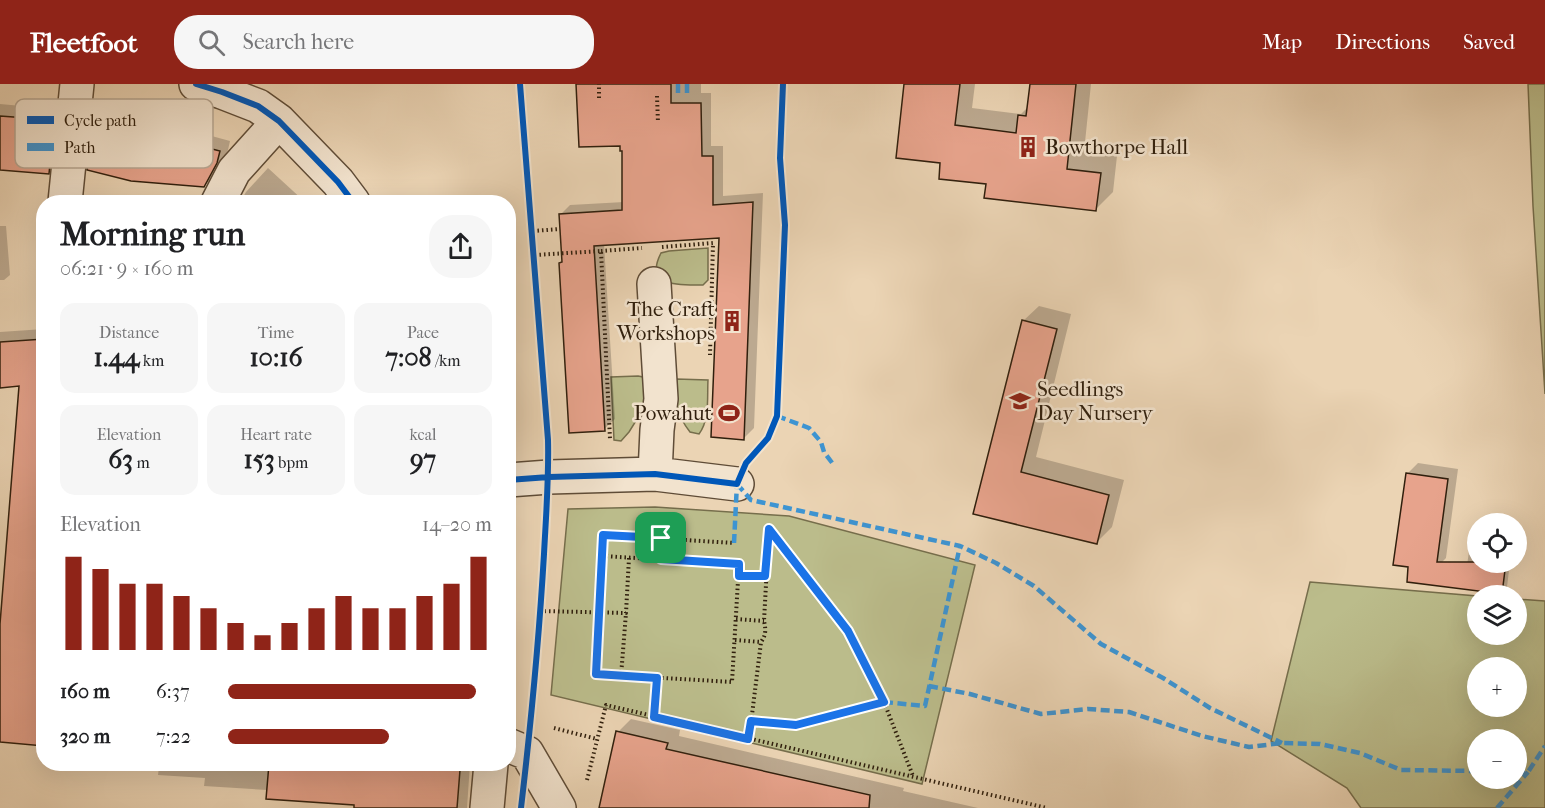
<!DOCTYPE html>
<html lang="en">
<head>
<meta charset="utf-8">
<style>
	body { margin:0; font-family:"IM FELL French Canon",serif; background:#f6f6f6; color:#202124; height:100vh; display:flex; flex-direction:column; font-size:22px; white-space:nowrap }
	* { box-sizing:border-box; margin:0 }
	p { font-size:20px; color:#757577 }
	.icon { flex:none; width:33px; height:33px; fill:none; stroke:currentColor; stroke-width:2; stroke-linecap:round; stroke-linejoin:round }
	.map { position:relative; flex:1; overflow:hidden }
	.drawer { position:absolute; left:36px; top:111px; width:480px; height:576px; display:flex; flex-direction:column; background:#fff; border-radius:24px; box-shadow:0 6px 24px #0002 }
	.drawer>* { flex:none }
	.tools { position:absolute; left:1467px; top:429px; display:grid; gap:12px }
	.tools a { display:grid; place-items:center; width:60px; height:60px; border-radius:50%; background:#fff; box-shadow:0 6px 24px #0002; font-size:30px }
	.pin { position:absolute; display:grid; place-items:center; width:51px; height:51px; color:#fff; margin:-26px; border-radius:12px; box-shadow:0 3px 9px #0006 }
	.round { display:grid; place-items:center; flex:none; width:63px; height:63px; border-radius:24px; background:#f6f6f6 }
	.overview { display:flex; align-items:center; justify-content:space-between; height:102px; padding:0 24px }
	h1 { font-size:33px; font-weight:700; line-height:45px }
	.metrics { display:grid; grid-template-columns:repeat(3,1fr); gap:9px; height:102px; padding:6px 24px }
	.metrics div { display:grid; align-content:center; border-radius:15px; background:#f6f6f6; text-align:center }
	.metrics b { font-size:26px; font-weight:700 }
	.metrics small { font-size:16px; font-weight:400 }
	.metrics p { font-size:16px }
	.chart { height:168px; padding:12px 24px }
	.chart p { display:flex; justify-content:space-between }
	.chart svg { width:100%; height:108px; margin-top:6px; stroke:#8f2418; stroke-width:6 }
	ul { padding:0 24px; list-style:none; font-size:20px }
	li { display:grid; grid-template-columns:96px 72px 1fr; align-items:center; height:45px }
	li i { height:15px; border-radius:8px; background:#8f2418 }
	header { display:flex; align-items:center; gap:36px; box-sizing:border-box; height:84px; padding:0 30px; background:#8f2418; color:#fff }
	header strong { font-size:28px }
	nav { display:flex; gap:33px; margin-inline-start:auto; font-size:21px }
	.search { width:420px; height:54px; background:#f6f6f6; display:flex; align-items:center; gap:15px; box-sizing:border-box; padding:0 21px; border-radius:24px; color:#757577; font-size:22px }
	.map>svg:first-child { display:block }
	.green { fill:#bbbc8b; stroke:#766e4c; stroke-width:1.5; fill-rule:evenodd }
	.shadow { fill:#0003 }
	.building { fill:#e7a38c; stroke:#301f0d; stroke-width:1.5 }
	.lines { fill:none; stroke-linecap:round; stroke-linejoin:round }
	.minor-casing { stroke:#5f4c37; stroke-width:36 }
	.path { stroke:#301f0d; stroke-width:4; stroke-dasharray:1.5 3; stroke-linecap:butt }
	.minor { stroke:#f2e3ce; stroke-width:33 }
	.quiet { stroke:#3d94d2; stroke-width:4.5; stroke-dasharray:9 4.5; stroke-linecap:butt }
	.cycleway-casing { stroke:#f2e3ce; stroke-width:10 }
	.cycleway { stroke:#0057b8; stroke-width:6 }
	.route-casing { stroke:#fff; stroke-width:12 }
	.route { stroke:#1a73e8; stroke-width:8 }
	.labels { text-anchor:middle; stroke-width:5; stroke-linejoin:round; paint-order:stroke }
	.poi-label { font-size:21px; fill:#301f0d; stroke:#f2e3ce; text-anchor:start }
	.key { fill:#f2e3ce; stroke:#b8a894; stroke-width:1.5 }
	.key-label { font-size:16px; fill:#301f0d }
</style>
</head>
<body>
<header>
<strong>Fleetfoot</strong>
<div class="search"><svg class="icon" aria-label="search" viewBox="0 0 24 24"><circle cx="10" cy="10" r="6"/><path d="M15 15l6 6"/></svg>Search here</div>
<nav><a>Map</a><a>Directions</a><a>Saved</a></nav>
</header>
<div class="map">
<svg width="1545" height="724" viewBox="0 0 1545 724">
	<rect width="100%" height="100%" fill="#ebd4b4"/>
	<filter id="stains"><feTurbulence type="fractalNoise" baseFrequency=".00333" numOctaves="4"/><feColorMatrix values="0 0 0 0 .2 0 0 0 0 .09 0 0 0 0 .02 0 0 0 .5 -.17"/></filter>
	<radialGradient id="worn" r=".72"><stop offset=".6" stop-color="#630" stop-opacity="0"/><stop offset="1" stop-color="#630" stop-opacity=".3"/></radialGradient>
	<path class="green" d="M 1528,0 L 1545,0 L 1545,310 L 1533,122 Z
		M 708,164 L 708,196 L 703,201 C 681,201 643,204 661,169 L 669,167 Z
		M 638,292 L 643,293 L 649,316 L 629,348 L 621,357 L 614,356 L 611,293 Z
		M 676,295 L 708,296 C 707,314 710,335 699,350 L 690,348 C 675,329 676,318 676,295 Z
		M 655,423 L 789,432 L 975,481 L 922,700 L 551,611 L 568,425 Z
		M 1310,498 L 1477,512 L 1478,550 L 1516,550 L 1517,515 L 1545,517 L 1545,724 L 1361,724 L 1347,704 L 1271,657 ZM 1478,584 L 1516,584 L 1516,622 L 1478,622 ZM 1478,656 L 1516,656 L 1516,694 L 1478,694 Z"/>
	<path class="shadow" d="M 578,0 L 701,0 L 701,9 L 711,9 L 711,62 L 723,62 L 723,112 L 763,109 L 754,344 L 744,354 L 721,152 L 604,160 L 615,335 L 604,345 L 561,179 L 563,176 L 560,131 L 570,121 L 624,118 L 622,60 Z
		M 906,0 L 975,0 L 972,24 L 1021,30 L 1028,23 L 1031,0 L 1091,0 L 1084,68 L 1117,72 L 1113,108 L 1096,125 L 988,99 L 942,78 Z
		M 0,20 L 65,26 L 59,78 L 48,89 L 0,84 Z
		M 105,23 L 230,57 L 228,66 L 215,91 L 204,102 L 89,85 L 94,34 Z
		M 268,84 L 305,118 L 240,118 L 246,108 Z
		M 0,142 L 6,142 L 10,191 L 4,196 L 0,196 Z
		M 1039,222 L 1071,230 L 1036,373 L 1124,396 L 1112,443 L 1097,458 L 975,429 L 1023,237 Z
		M 44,245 L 44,660 L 0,643 L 0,559 L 20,301 L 0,302 L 0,248 Z
		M 1418,379 L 1458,385 L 1446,474 L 1435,485 L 1407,390 Z
		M 1474,462 L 1478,462 L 1478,478 L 1510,478 L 1507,503 L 1501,509 L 1464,504 L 1469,467 Z
		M 631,635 L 680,646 L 679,652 L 904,704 L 903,707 L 978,724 L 600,724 L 618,648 Z
		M 118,680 L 470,680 L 467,724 L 355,724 L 355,719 L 268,706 L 204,702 L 205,694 L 158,691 L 159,683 Z"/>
	<path class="building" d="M 576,0 L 671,0 L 671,19 L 701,19 L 702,72 L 713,72 L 713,121 L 753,118 L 744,356 L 711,353 L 719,154 L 594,162 L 605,347 L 569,349 L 559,179 L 562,178 L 559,130 L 622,126 L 622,67 L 620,67 L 620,62 L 579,63 Z
		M 904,0 L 960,0 L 955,41 L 1016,49 L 1018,31 L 1026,32 L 1030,0 L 1076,0 L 1067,85 L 1101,89 L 1096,127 L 984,114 L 986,100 L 939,95 L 940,79 L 896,74 Z
		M 0,32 L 54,36 L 49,90 L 0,86 Z
		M 92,34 L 220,67 L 217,79 L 204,103 L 131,97 L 87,86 Z
		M 1022,236 L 1057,245 L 1021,388 L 1109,411 L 1097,460 L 973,430 Z
		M 44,255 L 44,662 L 0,658 L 0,540 L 19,302 L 0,304 L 0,258 Z
		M 1406,389 L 1448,395 L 1437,478 L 1506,478 L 1502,510 L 1407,498 L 1408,483 L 1393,481 Z
		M 616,647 L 668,659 L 666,665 L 870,711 L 869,724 L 599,724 Z
		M 269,680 L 373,680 L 460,686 L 457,724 L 354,724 L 354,721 L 266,715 Z"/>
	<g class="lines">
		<defs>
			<path id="minor" d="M 196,0 L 222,8 L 258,22 L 279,37 L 338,98 L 353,118
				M 65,118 L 77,0
				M 218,118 L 234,87 L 279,37
				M 654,200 L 661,315 L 657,346 L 655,390
				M 508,396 L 549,393 L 655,390 L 737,400
				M 508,661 L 527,669 L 559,724
				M 487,724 L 491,680"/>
		</defs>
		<use href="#minor" class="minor-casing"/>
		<path class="path" d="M 657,12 L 658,39
			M 599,14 L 599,0
			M 533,147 L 560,145
			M 662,163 L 713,159 L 710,271
			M 601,167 L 642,164
			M 535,171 L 601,167 L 610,355
			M 602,472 L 739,480 L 732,598 L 596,590 Z
			M 602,472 L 603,451 L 734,459
			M 661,475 L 663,428
			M 739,492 L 765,492
			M 540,527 L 626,529 L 629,474
			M 736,535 L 764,537
			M 735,556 L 761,558
			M 621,592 L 626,529
			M 884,618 L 913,692
			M 654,633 L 657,594
			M 554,644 L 597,655
			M 749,655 L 761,558 C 766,551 766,546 764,537 L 769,445 L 848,547 L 884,618 L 796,641 L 751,637
			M 587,696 L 606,621 L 1047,724"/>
		<use href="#minor" class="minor"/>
		<path class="quiet" d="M 678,0 L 678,11
			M 687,0 L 687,11
			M 777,332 L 809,344 L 821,358 L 824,368 L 833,380
			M 737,400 L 751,416 L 960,462 L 996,479 L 1034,502 L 1101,560 L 1163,594 L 1210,624 L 1282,659
			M 734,459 L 737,399
			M 929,602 L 970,610 L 1041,630 L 1088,625 L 1129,628 L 1202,652 L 1249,663 L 1282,659 L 1320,660 L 1360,669 L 1401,686 L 1478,687
			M 884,618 L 925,622 L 960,462
			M 1516,688 L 1528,688 L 1545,662
			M 1497,724 L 1528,688"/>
		<defs>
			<path id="cycleway" d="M 196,0 L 222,8 L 258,22 L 279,37 L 338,98 L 353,118
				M 520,0 L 548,356 C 549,394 546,432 544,470 C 539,555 531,639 521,724
				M 508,396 L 549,393 L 655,390 L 737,400 L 746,379 L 768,354 L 777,332 L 785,141 L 780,74 L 783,0"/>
		</defs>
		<use href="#cycleway" class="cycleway-casing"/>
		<use href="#cycleway" class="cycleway"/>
	</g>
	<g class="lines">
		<defs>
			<path id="route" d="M 769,445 L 848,547 L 884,618 L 796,641 L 751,637 L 748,655 L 654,633 L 657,594 L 596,590 L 603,451 L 661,454 L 661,475 L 739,480 L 739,492 L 765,492 Z"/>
		</defs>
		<use href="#route" class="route-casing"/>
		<use href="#route" class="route"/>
	</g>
	<defs>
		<symbol id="building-bare" viewBox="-9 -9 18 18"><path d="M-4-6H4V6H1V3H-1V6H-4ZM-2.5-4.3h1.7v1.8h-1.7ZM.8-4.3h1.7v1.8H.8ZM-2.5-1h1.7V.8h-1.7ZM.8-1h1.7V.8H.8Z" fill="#8f2418" stroke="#f2e3ce" stroke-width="2.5" paint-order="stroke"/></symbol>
		<symbol id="school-bare" viewBox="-9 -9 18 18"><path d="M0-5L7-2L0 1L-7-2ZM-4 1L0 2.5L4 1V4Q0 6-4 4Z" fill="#8f2418" stroke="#f2e3ce" stroke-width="2.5" paint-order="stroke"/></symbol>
		<symbol id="stadium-bare" viewBox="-9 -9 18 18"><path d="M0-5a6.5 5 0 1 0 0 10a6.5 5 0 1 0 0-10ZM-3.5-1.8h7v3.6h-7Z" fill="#8f2418" stroke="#f2e3ce" stroke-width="2.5" paint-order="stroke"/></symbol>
	</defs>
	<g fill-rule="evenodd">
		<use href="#building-bare" x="1013" y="48" width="30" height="30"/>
		<use href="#building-bare" x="717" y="222" width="30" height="30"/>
		<use href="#school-bare" x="1005" y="302" width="30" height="30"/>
		<use href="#stadium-bare" x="714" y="314" width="30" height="30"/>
	</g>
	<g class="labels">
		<g class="poi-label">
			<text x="1045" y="70">Bowthorpe Hall</text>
			<text x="715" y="232" text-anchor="end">The Craft<tspan x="715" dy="24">Workshops</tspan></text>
			<text x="1037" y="312">Seedlings<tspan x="1037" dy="24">Day Nursery</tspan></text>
			<text x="712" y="336" text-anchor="end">Powahut</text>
		</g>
	</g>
	<rect x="15" y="15" width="198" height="69" rx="9" class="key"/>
	<rect x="27" y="32" width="27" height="8" fill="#0057b8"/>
	<rect x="27" y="59" width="27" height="8" fill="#3d94d2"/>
	<g class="key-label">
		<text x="64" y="42">Cycle path</text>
		<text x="64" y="69">Path</text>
	</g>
	<rect width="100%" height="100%" filter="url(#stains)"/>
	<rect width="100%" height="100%" fill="url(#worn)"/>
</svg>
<div class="tools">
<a><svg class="icon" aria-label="locate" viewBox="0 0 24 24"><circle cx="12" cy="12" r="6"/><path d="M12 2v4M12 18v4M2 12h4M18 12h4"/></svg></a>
<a><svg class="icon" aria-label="layers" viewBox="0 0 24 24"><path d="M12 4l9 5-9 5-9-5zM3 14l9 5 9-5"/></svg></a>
<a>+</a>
<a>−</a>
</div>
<div class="pin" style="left:661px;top:454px;background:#1e9e55"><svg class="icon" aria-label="arrive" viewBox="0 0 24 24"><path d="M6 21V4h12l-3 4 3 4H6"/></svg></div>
<section class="drawer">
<div class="overview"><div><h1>Morning run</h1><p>06:21 · 9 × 160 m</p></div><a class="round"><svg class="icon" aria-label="share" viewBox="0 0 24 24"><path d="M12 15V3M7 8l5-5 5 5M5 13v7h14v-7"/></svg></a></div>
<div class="metrics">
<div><p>Distance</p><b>1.44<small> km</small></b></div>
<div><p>Time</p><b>10:16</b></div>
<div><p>Pace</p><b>7:08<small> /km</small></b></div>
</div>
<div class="metrics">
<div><p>Elevation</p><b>63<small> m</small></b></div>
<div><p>Heart rate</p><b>153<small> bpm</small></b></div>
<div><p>kcal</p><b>97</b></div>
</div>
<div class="chart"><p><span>Elevation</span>14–20 m</p>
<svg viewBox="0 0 160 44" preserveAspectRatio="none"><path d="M5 44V6M15 44V11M25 44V17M35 44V17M45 44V22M55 44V27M65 44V33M75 44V38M85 44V33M95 44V27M105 44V22M115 44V27M125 44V27M135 44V22M145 44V17M155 44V6"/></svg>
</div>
<ul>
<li><b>160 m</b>6:37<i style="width:94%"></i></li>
<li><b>320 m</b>7:22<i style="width:61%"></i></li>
</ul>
</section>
</div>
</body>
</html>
